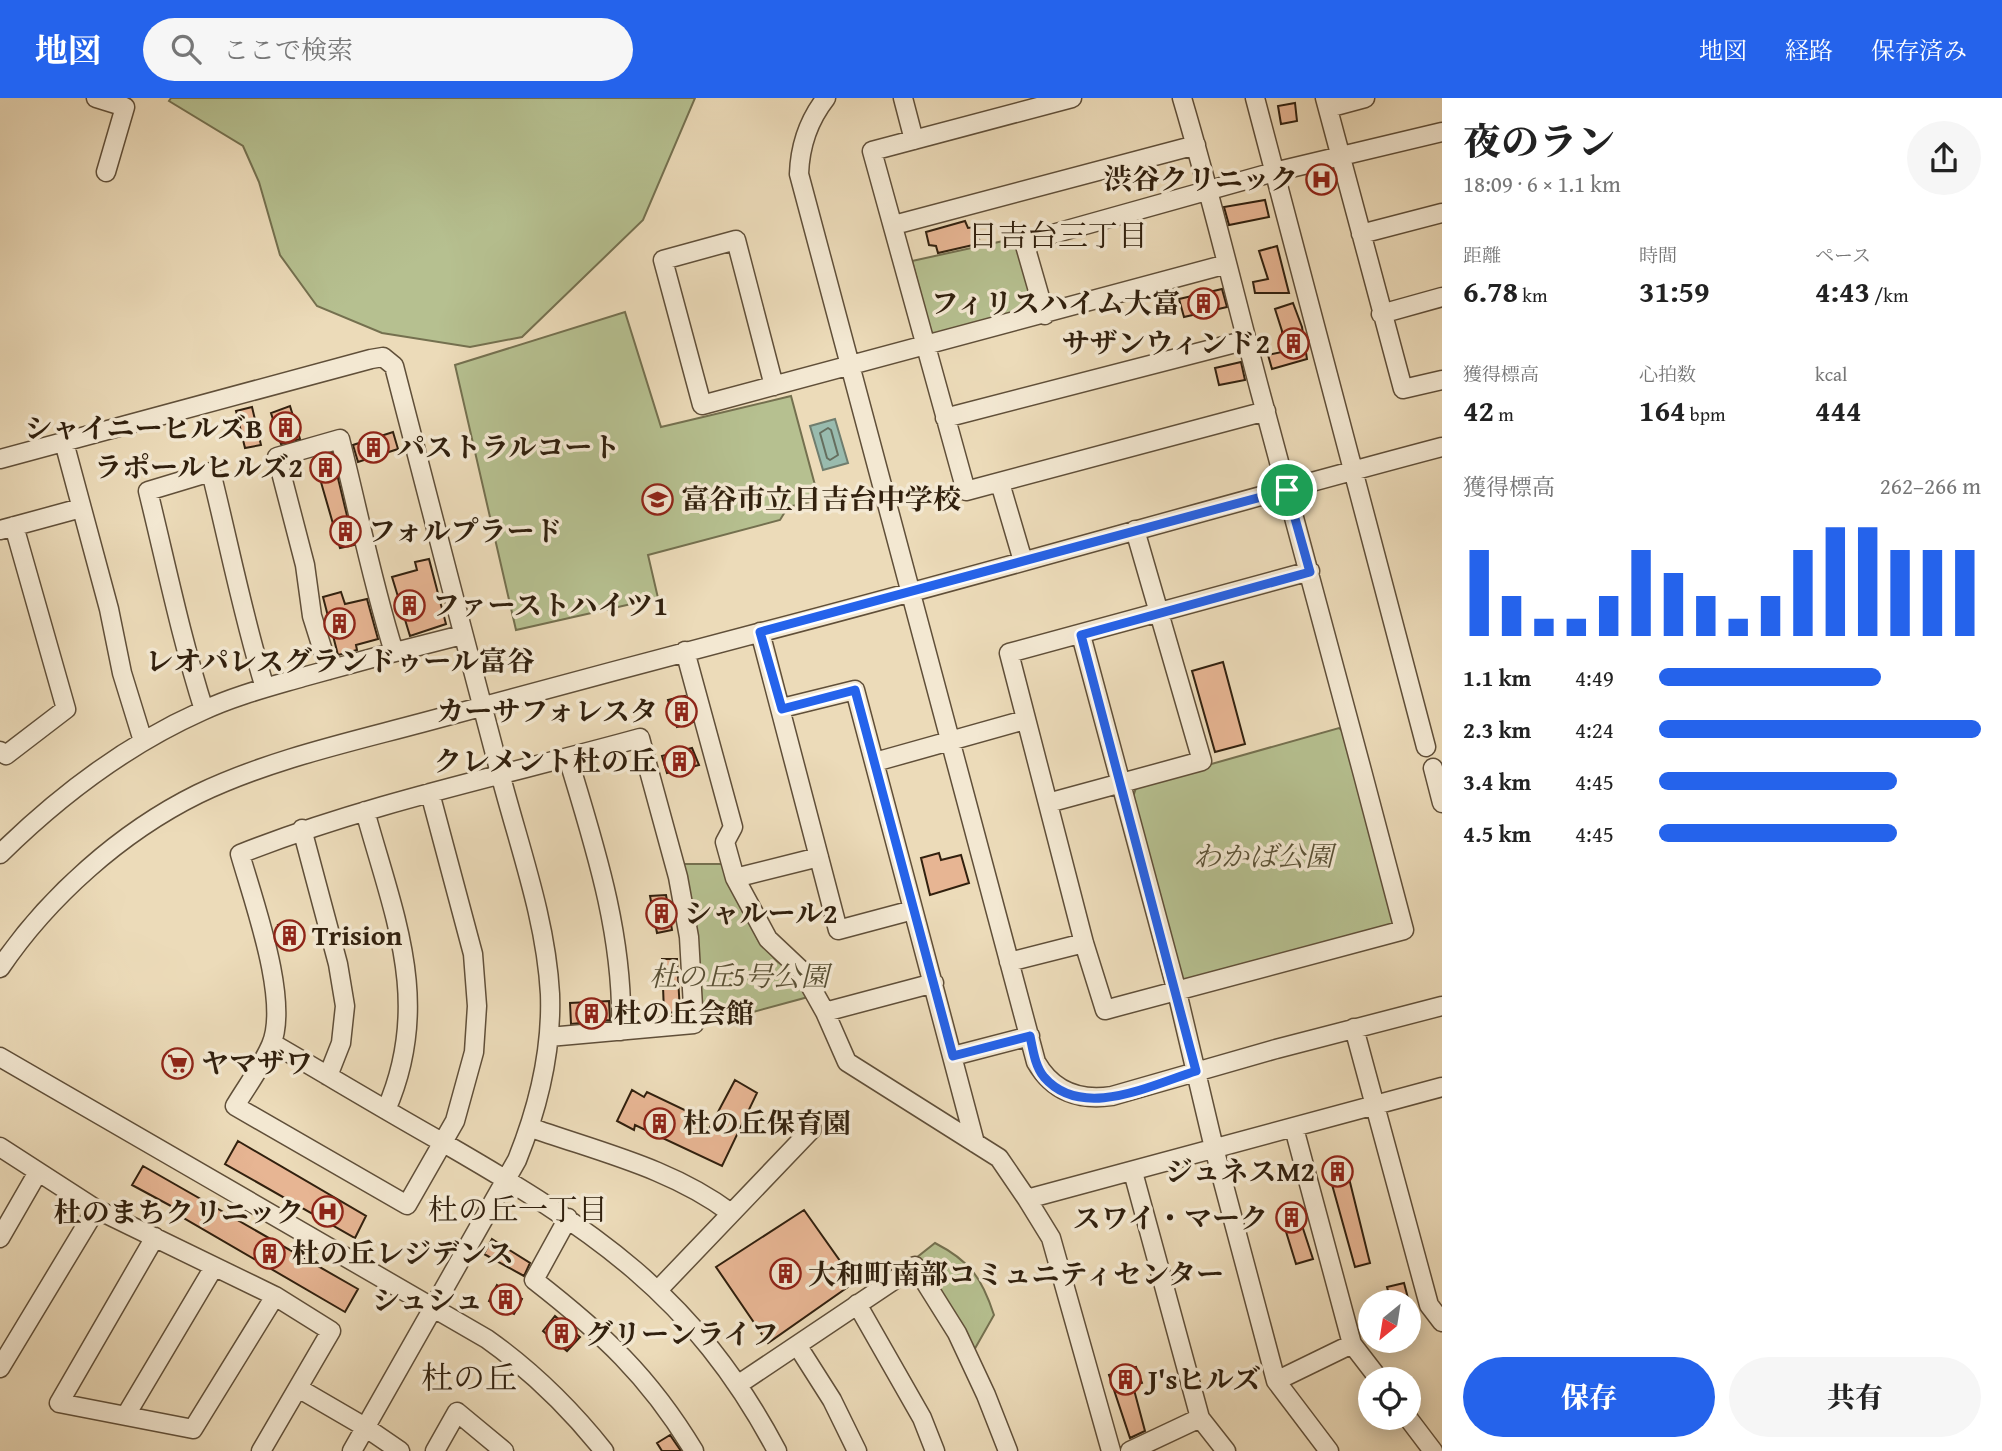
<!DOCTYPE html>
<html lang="ja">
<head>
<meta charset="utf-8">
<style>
	body { margin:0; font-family:"Gentium Book Plus","Noto Serif JP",serif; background:#f6f6f6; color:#222; height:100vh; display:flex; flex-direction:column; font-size:26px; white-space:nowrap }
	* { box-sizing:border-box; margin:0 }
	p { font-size:23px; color:#767676 }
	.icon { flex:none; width:38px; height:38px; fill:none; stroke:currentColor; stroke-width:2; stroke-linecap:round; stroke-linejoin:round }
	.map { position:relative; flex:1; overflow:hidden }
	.side { display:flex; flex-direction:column; background:#fff; width:560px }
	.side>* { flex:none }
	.needle { width:46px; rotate:210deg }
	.tools { position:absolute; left:1358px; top:1192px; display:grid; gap:14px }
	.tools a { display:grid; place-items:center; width:63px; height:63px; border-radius:50%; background:#fff; box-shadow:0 4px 18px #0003; font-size:35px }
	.pin { position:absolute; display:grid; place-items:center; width:60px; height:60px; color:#fff; margin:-30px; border:4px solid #fff; border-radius:50%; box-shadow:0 2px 7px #0007 }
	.round { display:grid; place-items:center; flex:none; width:74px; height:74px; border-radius:37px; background:#f6f6f6 }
	.overview { display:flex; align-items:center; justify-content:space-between; height:119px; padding:0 21px }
	h1 { font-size:38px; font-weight:800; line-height:52px }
	.figures { display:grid; grid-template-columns:repeat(3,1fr); gap:10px; height:119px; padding:7px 21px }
	.figures div { display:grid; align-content:center }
	.figures b { font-size:30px; font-weight:800 }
	.figures small { font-size:19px; font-weight:400 }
	.figures p { font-size:19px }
	.chart { height:196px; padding:14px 21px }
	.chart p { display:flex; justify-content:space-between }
	.chart svg { width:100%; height:126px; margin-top:7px; stroke:#2563eb; stroke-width:6 }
	.cta { display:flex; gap:14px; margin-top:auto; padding:14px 21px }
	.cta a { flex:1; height:80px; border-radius:42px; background:#2563eb; color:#fff; font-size:28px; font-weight:800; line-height:80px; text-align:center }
	.cta a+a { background:#f6f6f6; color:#222 }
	ul { padding:0 21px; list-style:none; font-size:23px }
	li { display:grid; grid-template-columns:112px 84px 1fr; align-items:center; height:52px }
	li i { height:18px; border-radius:9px; background:#2563eb }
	header { display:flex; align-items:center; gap:42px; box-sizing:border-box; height:98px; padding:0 35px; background:#2563eb; color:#fff }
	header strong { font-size:33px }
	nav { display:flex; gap:38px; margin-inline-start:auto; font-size:24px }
	.search { width:490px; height:63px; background:#f6f6f6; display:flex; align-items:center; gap:18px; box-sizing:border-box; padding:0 24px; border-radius:38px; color:#767676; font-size:26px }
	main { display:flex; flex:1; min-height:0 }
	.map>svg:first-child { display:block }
	.green { fill:#b6c090; stroke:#74704f; stroke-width:2 }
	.water { fill:#99bbae; stroke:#6f7d6e; stroke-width:2 }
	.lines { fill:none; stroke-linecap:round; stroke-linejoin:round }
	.shore { stroke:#656e5e; stroke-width:2 }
	.building { fill:#e7b593; stroke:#31200e; stroke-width:2 }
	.minor-casing { stroke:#604f39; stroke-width:21 }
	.minor { stroke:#f3e8d2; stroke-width:18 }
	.route-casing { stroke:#fff; stroke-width:14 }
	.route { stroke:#2563eb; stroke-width:9 }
	.labels { text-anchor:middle; stroke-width:7; stroke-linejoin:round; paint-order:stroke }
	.poi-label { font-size:28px; font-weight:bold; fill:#31200e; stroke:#f3e8d2; text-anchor:start }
	.park-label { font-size:28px; font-style:italic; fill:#595035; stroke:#f3e8d2 }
	.neighbourhood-label { font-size:30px; fill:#31200e; stroke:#f3e8d2 }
	.quarter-label { font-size:32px; fill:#31200e; stroke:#f3e8d2 }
</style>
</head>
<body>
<header>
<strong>地図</strong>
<div class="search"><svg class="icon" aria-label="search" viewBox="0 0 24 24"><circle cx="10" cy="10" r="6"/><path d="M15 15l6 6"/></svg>ここで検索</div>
<nav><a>地図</a><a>経路</a><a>保存済み</a></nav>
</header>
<main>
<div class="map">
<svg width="1442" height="1353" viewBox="0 0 1442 1353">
	<rect width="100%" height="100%" fill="#ecdbb9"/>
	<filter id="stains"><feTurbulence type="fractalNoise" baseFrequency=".00286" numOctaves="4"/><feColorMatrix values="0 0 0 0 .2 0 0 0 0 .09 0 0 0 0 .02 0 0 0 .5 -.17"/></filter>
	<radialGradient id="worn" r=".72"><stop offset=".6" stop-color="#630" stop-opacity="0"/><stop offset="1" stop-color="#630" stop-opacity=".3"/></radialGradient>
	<path class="green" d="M 171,0 L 695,0 L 643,122 L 522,239 L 470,249 L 382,235 L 317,208 L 280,157 L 259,84 L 243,48 L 169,3 Z
		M 1017,140 L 1038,206 L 1033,214 L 940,238 L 931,234 L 912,163 Z
		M 625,214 L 661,329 L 791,298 L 819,402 L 788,409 L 780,422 L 648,457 L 658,500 L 516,532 L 455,267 Z
		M 1339,630 L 1345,635 L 1396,823 L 1392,829 L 1188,884 L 1180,878 L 1132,702 L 1137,687 Z
		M 682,766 L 723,766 L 758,842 L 777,863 L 796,877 L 808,899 L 702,928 C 701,872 695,820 682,766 Z
		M 935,1145 C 970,1163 982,1180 994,1217 L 973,1254 L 916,1160 Z"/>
	<path class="water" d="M 835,321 L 848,365 L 823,372 L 810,328 Z"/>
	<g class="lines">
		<path class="shore" d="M 828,330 L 831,332 L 838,357 L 830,362 L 827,360 L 820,335 Z"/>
	</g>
	<path class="building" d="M 1295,5 L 1297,23 L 1281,26 L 1278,8 Z
		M 1265,102 L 1269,119 L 1229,127 L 1224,109 Z
		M 965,123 L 968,130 L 975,129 L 979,141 L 972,142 L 973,147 L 938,155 L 936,148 L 929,147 L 926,134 Z
		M 1277,148 L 1289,195 L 1255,195 L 1253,184 L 1268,181 L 1259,153 Z
		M 1222,191 L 1227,209 L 1184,219 L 1179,201 Z
		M 1293,205 L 1302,229 L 1307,261 L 1272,271 L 1268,257 L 1282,254 L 1282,233 L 1275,211 Z
		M 1241,264 L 1245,282 L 1219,287 L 1215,270 Z
		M 290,308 L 300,341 L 281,346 L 271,315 Z
		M 252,309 L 261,347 L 245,350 L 236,313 Z
		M 393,334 L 398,351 L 358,364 L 353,347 Z
		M 332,355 L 354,447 L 340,450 L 314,360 Z
		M 429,461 L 446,526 L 410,538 L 392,479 L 417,472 L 415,464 Z
		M 341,494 L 345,506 L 367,501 L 378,541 L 356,547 L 357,552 L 338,557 L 323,499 Z
		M 1223,564 L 1245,646 L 1215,654 L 1192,573 Z
		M 685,598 L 693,624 L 677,629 L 668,602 Z
		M 692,650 L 699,667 L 667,675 L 662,658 Z
		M 939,755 L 941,762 L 961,757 L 969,785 L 930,797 L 921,760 Z
		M 666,797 L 672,832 L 657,835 L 650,798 Z
		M 294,824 L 300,847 L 285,849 L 278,827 Z
		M 662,861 L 677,861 L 680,914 L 664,915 Z
		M 609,903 L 610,922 L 571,926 L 570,905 Z
		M 735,982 L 757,995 L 722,1068 L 635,1027 L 634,1032 L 617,1023 L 632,992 L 644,999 L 647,994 L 691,1015 L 689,1021 L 709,1031 Z
		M 238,1043 L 366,1118 L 355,1140 L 225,1066 Z
		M 1344,1060 L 1370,1165 L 1355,1169 L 1326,1065 Z
		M 143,1068 L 358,1191 L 345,1214 L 182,1119 L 184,1115 L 132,1087 Z
		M 1295,1106 L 1313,1161 L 1296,1166 L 1279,1111 Z
		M 804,1112 L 855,1184 L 768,1245 L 716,1169 Z
		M 492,1141 L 530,1165 L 524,1178 L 484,1156 Z
		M 1404,1185 L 1409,1204 L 1391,1204 L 1387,1189 Z
		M 497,1187 L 522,1201 L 514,1216 L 489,1203 Z
		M 555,1218 L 580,1239 L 567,1253 L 543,1233 Z
		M 1136,1269 L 1142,1285 L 1133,1288 L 1145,1333 L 1130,1340 L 1109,1277 Z
		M 670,1337 L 681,1353 L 662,1353 L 657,1345 Z"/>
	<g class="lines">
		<defs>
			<path id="minor" d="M 96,0 L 125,9 L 106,74
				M 826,0 C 808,23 800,47 799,76 L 1036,964 C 1053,994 1080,1003 1112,998 L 1276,951 L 1442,908
				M 903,0 L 914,42
				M 1072,0 L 872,53 L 966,393 L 1266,313
				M 1182,0 C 1211,97 1234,195 1260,293 C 1308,472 1357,652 1404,832 L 1105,912 L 1084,845 L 1009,555 L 1310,473
				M 1255,0 L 1426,649
				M 1325,0 L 1403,291 L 1442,282
				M 1328,10 L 1365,0
				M 894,127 L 1196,47
				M 1361,136 L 1442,115
				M 1381,216 L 1442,199
				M 1045,217 L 1024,144 L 1274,74 L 1442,34
				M 774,288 L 736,142 L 663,162 L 702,307 L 1227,166
				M 945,320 L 1247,242
				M 64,344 L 109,511 L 122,575 L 143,643
				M 0,361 L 371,261 L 383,259 L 394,268 C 429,406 465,542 501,679 C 520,751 546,822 550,896 C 552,953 538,1010 517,1062 L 352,1353
				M 1000,385 L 1023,463
				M 0,432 L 81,410
				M 760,534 L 838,832 L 913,812
				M 1081,537 L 1177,894 L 1214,1050 L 1276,1283 L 1329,1353
				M 685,553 L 733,729 L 725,744 L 735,780 L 768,841 L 802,873 L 825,914 L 847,964 L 999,1060 L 1027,1101 L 1051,1140 L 1111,1353
				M 329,572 L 312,518 L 305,467 L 277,359 L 340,341 C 358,412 372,484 394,554
				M 782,610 L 855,592 L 975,1045
				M 204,612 C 181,540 166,466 148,393 L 211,374 C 229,446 243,519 265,590
				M 0,653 L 6,657 L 66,611 L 14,428
				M 568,660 C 595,749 624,838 621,933
				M 875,664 L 1025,622
				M 1433,670 L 1442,705
				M 430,695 L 473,856 L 477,908 L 474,954 L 455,1023 L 407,1107 L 235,1008 C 247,988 262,968 271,947 C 290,903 253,802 240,756 C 369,705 506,677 640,640 L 678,779 L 689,839 L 694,926 L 549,939
				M 1048,705 L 1202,663 L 1135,432
				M 365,713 C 394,818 433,905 386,1012
				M 302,731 L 338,866 L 345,908 L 341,945 L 328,978
				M 0,756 C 59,698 126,647 202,613 C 234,598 269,589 303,579 C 356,564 409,550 462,537
				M 735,780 L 819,759
				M 1009,864 L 1084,845
				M 0,870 C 48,799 121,734 198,696 C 269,662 346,645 421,625 C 535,594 648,564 762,534 C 989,475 1215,409 1442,349
				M 825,914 L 934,885
				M 1354,930 L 1429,1207 L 1442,1224
				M 272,945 C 329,978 385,1012 442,1044 C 591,1130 694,1196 777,1353
				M 953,958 L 1030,938
				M 0,959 L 487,1241 C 532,1273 569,1309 604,1353
				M 529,1029 C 599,1054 671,1070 731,1115
				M 1294,1030 L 1352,1246 L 1379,1281
				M 0,1049 L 96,1111 L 275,1198 L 331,1233 L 261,1353
				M 1133,1074 L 1200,1320 L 1226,1353
				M 1027,1101 L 1442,989
				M 568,1120 L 534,1182 C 602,1235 649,1278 694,1353
				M 155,1139 L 59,1305 L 193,1331 L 275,1198
				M 0,1140 L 38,1074
				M 658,1192 L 812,1031
				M 857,1206 L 922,1320 L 935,1353
				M 797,1247 L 832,1302 L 857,1353
				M 0,1270 L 96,1111
				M 1276,1283 L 1352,1246
				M 739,1286 L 915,1168 L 957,1235 L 986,1297 L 1008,1353
				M 298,1290 L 365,1329 L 400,1353
				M 126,1317 L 214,1169
				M 1408,1320 L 1433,1353
				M 435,1353 L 457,1314 L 504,1353
				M 1130,1353 L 1200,1320"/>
		</defs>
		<use href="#minor" class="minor-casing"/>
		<use href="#minor" class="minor"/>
	</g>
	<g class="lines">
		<defs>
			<path id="route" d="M 1287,392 L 1310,474 L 1081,537 L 1196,973 C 1151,987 1082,1023 1044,979 C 1035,968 1033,952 1030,938 L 953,958 L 855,592 L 782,611 L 760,534 Z"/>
		</defs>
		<use href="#route" class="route-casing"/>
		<use href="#route" class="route"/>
	</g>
	<defs>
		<symbol id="hospital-ring" viewBox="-11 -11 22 22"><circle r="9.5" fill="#f3e8d2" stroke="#8f2418" stroke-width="1.5"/><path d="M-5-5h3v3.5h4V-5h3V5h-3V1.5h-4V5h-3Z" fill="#8f2418"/></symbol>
		<symbol id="building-ring" viewBox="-11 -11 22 22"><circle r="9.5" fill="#f3e8d2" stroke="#8f2418" stroke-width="1.5"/><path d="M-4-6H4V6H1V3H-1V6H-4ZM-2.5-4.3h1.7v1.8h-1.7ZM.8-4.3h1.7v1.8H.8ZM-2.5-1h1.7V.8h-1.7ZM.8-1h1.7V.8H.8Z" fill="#8f2418"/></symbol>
		<symbol id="school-ring" viewBox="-11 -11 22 22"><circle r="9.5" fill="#f3e8d2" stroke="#8f2418" stroke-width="1.5"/><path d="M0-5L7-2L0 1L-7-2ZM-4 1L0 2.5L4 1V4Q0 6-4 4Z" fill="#8f2418"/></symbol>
		<symbol id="supermarket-ring" viewBox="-11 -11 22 22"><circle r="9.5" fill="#f3e8d2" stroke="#8f2418" stroke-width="1.5"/><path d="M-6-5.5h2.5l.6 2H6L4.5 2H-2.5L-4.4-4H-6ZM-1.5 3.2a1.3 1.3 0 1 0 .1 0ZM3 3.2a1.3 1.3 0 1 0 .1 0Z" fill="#8f2418"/></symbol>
	</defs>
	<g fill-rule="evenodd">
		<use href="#hospital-ring" x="1304" y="64" width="35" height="35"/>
		<use href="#building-ring" x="1186" y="188" width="35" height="35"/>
		<use href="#building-ring" x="1276" y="228" width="35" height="35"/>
		<use href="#building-ring" x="268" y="312" width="35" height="35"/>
		<use href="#building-ring" x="356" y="332" width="35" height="35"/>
		<use href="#building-ring" x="308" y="352" width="35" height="35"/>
		<use href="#school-ring" x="640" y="384" width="35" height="35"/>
		<use href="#building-ring" x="328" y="416" width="35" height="35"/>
		<use href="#building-ring" x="392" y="490" width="35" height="35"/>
		<use href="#building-ring" x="322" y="508" width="35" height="35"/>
		<use href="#building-ring" x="664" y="596" width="35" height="35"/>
		<use href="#building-ring" x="662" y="646" width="35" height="35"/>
		<use href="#building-ring" x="644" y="798" width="35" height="35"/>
		<use href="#building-ring" x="272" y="820" width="35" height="35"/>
		<use href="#building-ring" x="574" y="898" width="35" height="35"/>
		<use href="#supermarket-ring" x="160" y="948" width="35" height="35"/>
		<use href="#building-ring" x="642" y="1008" width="35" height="35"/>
		<use href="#building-ring" x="1320" y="1056" width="35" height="35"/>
		<use href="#hospital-ring" x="310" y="1096" width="35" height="35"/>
		<use href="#building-ring" x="1274" y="1102" width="35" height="35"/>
		<use href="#building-ring" x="252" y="1138" width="35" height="35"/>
		<use href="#building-ring" x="768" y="1158" width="35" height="35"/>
		<use href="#building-ring" x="488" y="1184" width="35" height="35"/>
		<use href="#building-ring" x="544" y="1218" width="35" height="35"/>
		<use href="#building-ring" x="1108" y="1264" width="35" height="35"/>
	</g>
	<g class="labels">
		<g class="poi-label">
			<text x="1298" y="91" text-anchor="end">渋谷クリニック</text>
			<text x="1180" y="215" text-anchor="end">フィリスハイム大富</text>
			<text x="1270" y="255" text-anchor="end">サザンウィンド2</text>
			<text x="263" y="340" text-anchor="end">シャイニーヒルズB</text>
			<text x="397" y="359">パストラルコート</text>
			<text x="303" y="379" text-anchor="end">ラポールヒルズ2</text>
			<text x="681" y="411">富谷市立日吉台中学校</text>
			<text x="368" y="443">フォルプラード</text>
			<text x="432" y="517">ファーストハイツ1</text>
			<text x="340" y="573" text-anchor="middle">レオパレスグランドゥール富谷</text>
			<text x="658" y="623" text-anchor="end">カーサフォレスタ</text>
			<text x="657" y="673" text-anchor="end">クレメント杜の丘</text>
			<text x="684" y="825">シャルール2</text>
			<text x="312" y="847">Trision</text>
			<text x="614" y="925">杜の丘会館</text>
			<text x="201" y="975">ヤマザワ</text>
			<text x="683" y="1035">杜の丘保育園</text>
			<text x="1315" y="1083" text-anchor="end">ジュネスM2</text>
			<text x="304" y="1124" text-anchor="end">杜のまちクリニック</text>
			<text x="1268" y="1130" text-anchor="end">スワイ・マーク</text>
			<text x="292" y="1165">杜の丘レジデンス</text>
			<text x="808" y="1186">大和町南部コミュニティセンター</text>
			<text x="483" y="1212" text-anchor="end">シュシュ</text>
			<text x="585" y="1246">グリーンライフ</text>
			<text x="1148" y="1291">J'sヒルズ</text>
		</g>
		<g class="park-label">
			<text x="1263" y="768">わかば公園</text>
			<text x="739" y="888">杜の丘5号公園</text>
		</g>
		<g class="neighbourhood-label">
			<text x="1058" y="148">日吉台三丁目</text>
			<text x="518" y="1122">杜の丘一丁目</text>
		</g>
		<g class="quarter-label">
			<text x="469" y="1291">杜の丘</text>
		</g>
	</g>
	<rect width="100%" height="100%" filter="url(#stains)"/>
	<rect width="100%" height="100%" fill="url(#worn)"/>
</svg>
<div class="tools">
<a><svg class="needle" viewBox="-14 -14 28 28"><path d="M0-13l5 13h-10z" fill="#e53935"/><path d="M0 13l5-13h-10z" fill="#767676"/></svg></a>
<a><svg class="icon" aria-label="locate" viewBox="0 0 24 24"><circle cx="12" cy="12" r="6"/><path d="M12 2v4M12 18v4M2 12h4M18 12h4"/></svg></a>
</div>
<div class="pin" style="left:1287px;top:392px;background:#1e9e55"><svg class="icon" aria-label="arrive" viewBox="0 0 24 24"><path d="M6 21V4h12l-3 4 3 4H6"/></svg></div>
</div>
<section class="side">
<div class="overview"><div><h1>夜のラン</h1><p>18:09 · 6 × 1.1 km</p></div><a class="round"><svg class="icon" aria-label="share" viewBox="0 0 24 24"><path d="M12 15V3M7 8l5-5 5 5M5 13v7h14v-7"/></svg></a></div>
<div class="figures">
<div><p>距離</p><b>6.78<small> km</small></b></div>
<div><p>時間</p><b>31:59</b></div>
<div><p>ペース</p><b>4:43<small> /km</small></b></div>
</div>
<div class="figures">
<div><p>獲得標高</p><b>42<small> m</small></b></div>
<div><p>心拍数</p><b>164<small> bpm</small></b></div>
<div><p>kcal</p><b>444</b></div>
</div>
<div class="chart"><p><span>獲得標高</span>262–266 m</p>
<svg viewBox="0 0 160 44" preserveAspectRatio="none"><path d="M5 44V14M15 44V30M25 44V38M35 44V38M45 44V30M55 44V14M65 44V22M75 44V30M85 44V38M95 44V30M105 44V14M115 44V6M125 44V6M135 44V14M145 44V14M155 44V14"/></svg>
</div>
<ul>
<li><b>1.1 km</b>4:49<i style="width:69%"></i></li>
<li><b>2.3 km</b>4:24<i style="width:100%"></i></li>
<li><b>3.4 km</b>4:45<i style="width:74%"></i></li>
<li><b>4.5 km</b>4:45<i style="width:74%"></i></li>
</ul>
<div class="cta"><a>保存</a><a>共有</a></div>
</section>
</main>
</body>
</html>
